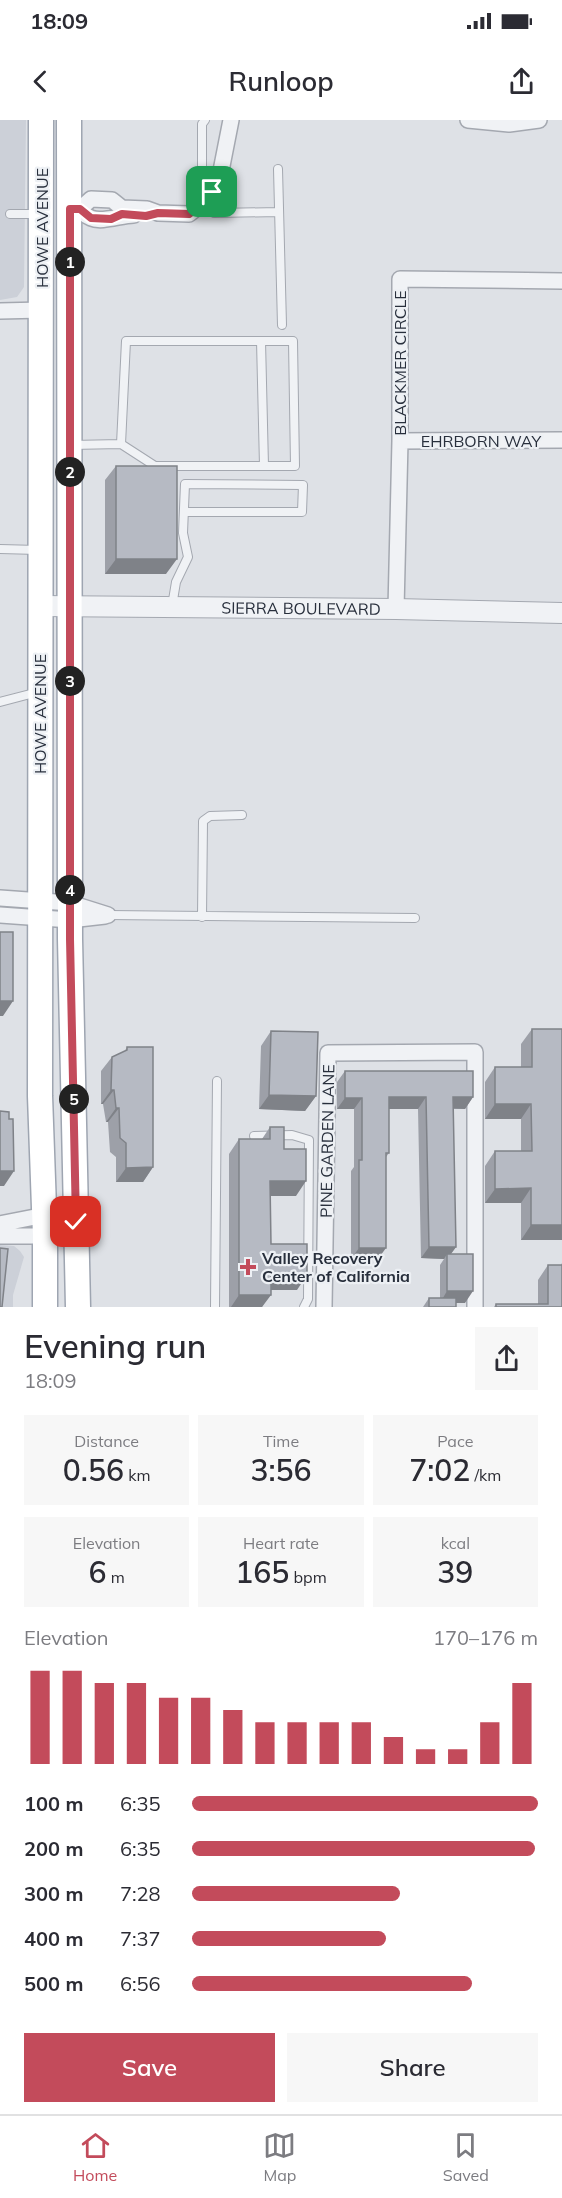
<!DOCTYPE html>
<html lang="en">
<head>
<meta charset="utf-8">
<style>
	body { margin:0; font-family:Mulish,sans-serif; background:#f7f7f7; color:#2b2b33; height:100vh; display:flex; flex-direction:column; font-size:22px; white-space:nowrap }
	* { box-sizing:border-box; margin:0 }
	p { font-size:20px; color:#7c7c81 }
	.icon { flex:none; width:33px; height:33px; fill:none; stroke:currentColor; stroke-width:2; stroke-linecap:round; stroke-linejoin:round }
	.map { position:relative; height:1187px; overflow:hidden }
	.sheet { display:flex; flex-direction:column; background:#fff; flex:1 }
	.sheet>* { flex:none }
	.pin { position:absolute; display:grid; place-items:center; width:51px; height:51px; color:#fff; margin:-26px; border-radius:12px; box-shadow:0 3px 9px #0006 }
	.km { position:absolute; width:30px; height:30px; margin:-15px; border-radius:50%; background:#222; color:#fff; font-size:16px; line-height:30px; text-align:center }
	.round { display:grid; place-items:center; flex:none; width:63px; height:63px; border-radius:0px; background:#f7f7f7 }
	.head { display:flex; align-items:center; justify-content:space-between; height:102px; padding:0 24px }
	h1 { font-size:33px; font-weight:600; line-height:45px }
	.figures { display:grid; grid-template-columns:repeat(3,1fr); gap:9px; height:102px; padding:6px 24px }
	.figures div { display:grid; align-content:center; border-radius:0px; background:#f7f7f7; text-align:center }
	.figures b { font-size:30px; font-weight:600 }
	.figures small { font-size:16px; font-weight:400 }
	.figures p { font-size:16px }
	.chart { height:168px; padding:12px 24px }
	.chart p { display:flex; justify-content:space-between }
	.chart svg { width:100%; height:108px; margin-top:6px; stroke:#c34b5b; stroke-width:6 }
	.button { display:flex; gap:12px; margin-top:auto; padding:12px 24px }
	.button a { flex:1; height:69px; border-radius:0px; background:#c34b5b; color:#fff; font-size:24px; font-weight:600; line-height:69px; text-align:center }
	.button a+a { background:#f7f7f7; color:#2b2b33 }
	ul { padding:0 24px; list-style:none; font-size:20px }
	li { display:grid; grid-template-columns:96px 72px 1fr; align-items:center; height:45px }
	li i { height:15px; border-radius:8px; background:#c34b5b }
	.status { display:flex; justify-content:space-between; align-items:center; height:42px; padding:0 30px; background:#fff; direction:ltr }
	.status svg { height:16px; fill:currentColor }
	header { display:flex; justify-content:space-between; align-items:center; height:78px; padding:0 24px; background:#fff; font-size:27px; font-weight:600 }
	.menu { display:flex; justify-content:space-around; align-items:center; height:84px; border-top:2px solid #e1e1e2; background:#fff; font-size:16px; color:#7c7c81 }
	.menu a { display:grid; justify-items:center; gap:3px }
	.menu .active { color:#c34b5b }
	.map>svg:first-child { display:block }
	.built { fill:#ccd0d8 }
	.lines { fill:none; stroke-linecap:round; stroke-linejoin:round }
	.service-casing { stroke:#a4a8b0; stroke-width:10 }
	.minor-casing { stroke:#a4a8b0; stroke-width:18 }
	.tertiary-casing { stroke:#a4a8b0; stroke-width:22 }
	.primary-casing { stroke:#9ea5b1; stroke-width:27 }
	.service { stroke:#f0f2f5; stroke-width:8 }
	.minor { stroke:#f0f2f5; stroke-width:15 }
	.tertiary { stroke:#f0f2f5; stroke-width:20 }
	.primary { stroke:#fff; stroke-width:24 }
	.wall { fill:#9da0a8 }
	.shaded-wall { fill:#7f8288 }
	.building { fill:#b6bac3; stroke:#7f8288; stroke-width:1.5 }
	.route-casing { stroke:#fff; stroke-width:12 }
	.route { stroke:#c34b5b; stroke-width:8 }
	.poi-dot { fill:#c34b5b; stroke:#edf0f4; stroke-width:2 }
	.labels { text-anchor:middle; stroke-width:4.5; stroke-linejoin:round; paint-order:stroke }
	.street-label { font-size:16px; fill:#282f3c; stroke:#edf0f4 }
	.poi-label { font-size:16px; font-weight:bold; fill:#282f3c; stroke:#edf0f4; text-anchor:start }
</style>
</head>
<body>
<div class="status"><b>18:09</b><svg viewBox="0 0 49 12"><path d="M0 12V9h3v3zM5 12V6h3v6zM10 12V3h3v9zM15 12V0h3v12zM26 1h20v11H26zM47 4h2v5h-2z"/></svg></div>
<header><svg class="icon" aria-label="back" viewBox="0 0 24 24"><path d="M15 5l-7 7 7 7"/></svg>Runloop<svg class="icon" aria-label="share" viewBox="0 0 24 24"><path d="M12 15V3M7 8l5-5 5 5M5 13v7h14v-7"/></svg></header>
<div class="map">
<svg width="562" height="1187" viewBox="0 0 562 1187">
	<rect width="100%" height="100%" fill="#dee1e6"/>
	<path class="built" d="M 0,0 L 26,0 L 24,167 L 17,177 L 0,180 Z
		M 0,1125 L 14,1126 L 20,1131 L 24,1137 L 13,1175 L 13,1187 L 0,1187 Z"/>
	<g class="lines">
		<defs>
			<path id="service" d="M 205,0 L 202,4 L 202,52 L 218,62
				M 278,49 L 282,205
				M 203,83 L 214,93 L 279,92
				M 10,94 L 37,94
				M 261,221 L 264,346
				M 71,325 L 121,324 L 126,221 L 293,221 L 295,346 L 155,346 L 121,324
				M 0,429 L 38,430
				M 172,486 L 176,462 L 188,437 L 183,413 L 185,364 L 303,365 L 302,392 L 184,392
				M 0,582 L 38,572
				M 108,795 L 415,798
				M 202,797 L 203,701 L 210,696 L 242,695
				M 254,1016 L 292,1015 L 309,1020 L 308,1179 L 304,1187
				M 215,1187 L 217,961"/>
			<path id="minor" d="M 468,0 L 509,4 L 539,0
				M 70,89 C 86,89 80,94 91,98 C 102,103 121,95 134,95
				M 80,89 L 91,79 L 112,80 L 122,88 L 147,89 L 158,93 L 189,94 L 203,83 L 219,61 L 231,0
				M 0,191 L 42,190
				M 400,321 L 562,320
				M 396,489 L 400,321 L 400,159 L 562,161
				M 0,778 L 70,783 L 108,795
				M 0,795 L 70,800 L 105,796
				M 0,1104 L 45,1095
				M 0,1116 L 45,1116
				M 324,1187 L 328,933 L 475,932 L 475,1187"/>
			<g id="tertiary">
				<path id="s1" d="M 39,486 L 396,489 L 562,493"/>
			</g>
			<path id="primary" d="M 41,0 L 40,976 L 45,1116 L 45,1187
				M 69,0 L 70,819 L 78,1187"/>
		</defs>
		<use href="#service" class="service-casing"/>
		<use href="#minor" class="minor-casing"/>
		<use href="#tertiary" class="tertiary-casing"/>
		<use href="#primary" class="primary-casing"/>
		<use href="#service" class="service"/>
		<use href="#minor" class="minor"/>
		<use href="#tertiary" class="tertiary"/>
		<use href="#primary" class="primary"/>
	</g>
	<path class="wall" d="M 116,346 L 166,454 L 105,454 L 105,360 Z
		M 532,909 L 562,1120 L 521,1120 L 521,1083 L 485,1083 L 485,1046 L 495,1031 L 521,1031 L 521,999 L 485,999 L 485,962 L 495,947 L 521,947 L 521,924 Z
		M 271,911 L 316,976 L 305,991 L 259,989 L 261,926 Z
		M 127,927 L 153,1047 L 143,1062 L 116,1062 L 116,1037 L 110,1032 L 108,1002 L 106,1002 L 103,984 L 101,984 L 101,951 L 112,937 L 125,931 Z
		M 345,951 L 473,977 L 465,989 L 453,989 L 456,1127 L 451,1134 L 465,1183 L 456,1183 L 456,1187 L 423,1187 L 429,1178 L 440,1178 L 440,1145 L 444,1139 L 421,1138 L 418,989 L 389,989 L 389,1033 L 386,1037 L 378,1139 L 351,1139 L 351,1051 L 354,1047 L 354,989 L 337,989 L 337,962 Z
		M 270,1007 L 284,1029 L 296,1076 L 270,1076 L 271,1124 L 297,1170 L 271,1170 L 262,1187 L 229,1187 L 229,1034 L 239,1019 L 262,1019 Z
		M 562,1143 L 562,1187 L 494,1187 L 496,1184 L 538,1184 L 538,1160 L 548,1145 L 561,1145 Z"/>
	<path class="shaded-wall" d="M 116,439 L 177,439 L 166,454 L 105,454 Z
		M 0,881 L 13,881 L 3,896 L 0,896 Z
		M 111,970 L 114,970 L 103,984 L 101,984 Z
		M 269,975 L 316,976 L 305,991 L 259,989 Z
		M 389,977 L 426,977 L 418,989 L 381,989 Z
		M 453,977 L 473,977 L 465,989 L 445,988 Z
		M 345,978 L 362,978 L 354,989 L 337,989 Z
		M 495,984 L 531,984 L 521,999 L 485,999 Z
		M 116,988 L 119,988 L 108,1002 L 106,1002 Z
		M 153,1047 L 143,1062 L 116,1062 L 126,1048 Z
		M 0,1051 L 14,1051 L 4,1066 L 0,1066 Z
		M 270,1061 L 306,1061 L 296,1076 L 260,1076 Z
		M 531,1068 L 521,1083 L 485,1083 L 495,1069 Z
		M 531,1105 L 562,1105 L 562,1120 L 521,1120 Z
		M 429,1127 L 456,1127 L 447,1139 L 447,1134 L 444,1139 L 421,1138 Z
		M 359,1128 L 386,1128 L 378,1139 L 351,1139 Z
		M 271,1155 L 307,1155 L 297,1170 L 260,1170 Z
		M 447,1171 L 473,1171 L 465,1183 L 440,1183 Z
		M 239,1175 L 271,1175 L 262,1187 L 231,1187 Z"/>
	<path class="building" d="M 116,346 L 177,346 L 177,439 L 116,439 Z
		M 0,812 L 13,812 L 13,881 L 0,881 Z
		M 532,909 L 562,909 L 562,1105 L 531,1105 L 531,1068 L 495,1069 L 495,1031 L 532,1031 L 531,984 L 495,984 L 495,947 L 532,947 Z
		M 271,911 L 318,912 L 316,976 L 269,975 Z
		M 127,927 L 153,927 L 153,1047 L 126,1048 L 126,1023 L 120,1018 L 119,988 L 116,988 L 114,970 L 111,970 L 112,937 L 127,930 Z
		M 345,951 L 473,951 L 473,977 L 453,977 L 456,1127 L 429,1127 L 426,977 L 389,977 L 389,1033 L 386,1033 L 386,1128 L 359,1128 L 359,1040 L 362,1040 L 362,978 L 345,978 Z
		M 0,991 L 9,992 L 9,999 L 13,999 L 14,1051 L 0,1051 Z
		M 270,1007 L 284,1007 L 284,1029 L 306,1029 L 306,1061 L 270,1061 L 271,1124 L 307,1124 L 307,1155 L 271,1155 L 271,1175 L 239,1175 L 239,1019 L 270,1019 Z
		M 0,1128 L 8,1129 L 2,1187 L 0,1187 Z
		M 447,1134 L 473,1134 L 473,1171 L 447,1171 Z
		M 548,1145 L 562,1145 L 562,1187 L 496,1187 L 496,1184 L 548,1184 Z
		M 429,1178 L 456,1178 L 456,1187 L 429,1187 Z"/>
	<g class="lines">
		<defs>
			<path id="route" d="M 76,1102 L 70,819 L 70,89 L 80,89 L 91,98 L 111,99 L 122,94 L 146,96 L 158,93 L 189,94 L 203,83 L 212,72"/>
		</defs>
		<use href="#route" class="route-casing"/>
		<use href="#route" class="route"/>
	</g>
	<path class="poi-dot" d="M245 1138h6v6h6v6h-6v6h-6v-6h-6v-6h6z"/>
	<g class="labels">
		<g class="street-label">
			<text transform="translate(42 108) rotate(-90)" y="6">HOWE AVENUE</text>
			<text transform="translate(400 243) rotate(-90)" y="6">BLACKMER CIRCLE</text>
			<text x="481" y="327">EHRBORN WAY</text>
			<text dy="6" stroke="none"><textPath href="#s1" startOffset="262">SIERRA BOULEVARD</textPath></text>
			<text transform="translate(40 594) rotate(-90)" y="6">HOWE AVENUE</text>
			<text transform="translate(327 1021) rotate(-89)" y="6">PINE GARDEN LANE</text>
		</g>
		<g class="poi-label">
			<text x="262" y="1144">Valley Recovery<tspan x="262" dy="18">Center of California</tspan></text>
		</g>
	</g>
</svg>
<div class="pin" style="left:212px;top:72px;background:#1e9e55"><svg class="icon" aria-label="arrive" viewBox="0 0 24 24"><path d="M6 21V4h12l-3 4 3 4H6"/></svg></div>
<div class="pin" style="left:76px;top:1102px;background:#d93025"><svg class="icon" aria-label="check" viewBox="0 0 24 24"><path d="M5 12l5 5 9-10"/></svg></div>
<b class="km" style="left:70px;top:142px">1</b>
<b class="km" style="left:70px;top:352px">2</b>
<b class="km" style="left:70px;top:561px">3</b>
<b class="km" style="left:70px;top:770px">4</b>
<b class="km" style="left:74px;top:979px">5</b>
</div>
<section class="sheet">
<div class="head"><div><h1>Evening run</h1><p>18:09</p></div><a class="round"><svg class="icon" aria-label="share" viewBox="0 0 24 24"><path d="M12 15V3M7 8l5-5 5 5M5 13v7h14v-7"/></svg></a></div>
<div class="figures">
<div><p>Distance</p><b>0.56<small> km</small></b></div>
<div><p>Time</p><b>3:56</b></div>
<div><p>Pace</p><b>7:02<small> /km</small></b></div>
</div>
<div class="figures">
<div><p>Elevation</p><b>6<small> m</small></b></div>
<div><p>Heart rate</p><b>165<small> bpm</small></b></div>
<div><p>kcal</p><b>39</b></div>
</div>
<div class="chart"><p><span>Elevation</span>170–176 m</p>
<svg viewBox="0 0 160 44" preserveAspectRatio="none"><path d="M5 44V6M15 44V6M25 44V11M35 44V11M45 44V17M55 44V17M65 44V22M75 44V27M85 44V27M95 44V27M105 44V27M115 44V33M125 44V38M135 44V38M145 44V27M155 44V11"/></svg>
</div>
<ul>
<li><b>100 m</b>6:35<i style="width:100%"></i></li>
<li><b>200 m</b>6:35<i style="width:99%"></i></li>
<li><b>300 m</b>7:28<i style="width:60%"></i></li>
<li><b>400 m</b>7:37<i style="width:56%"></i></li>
<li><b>500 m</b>6:56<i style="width:81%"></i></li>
</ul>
<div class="button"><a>Save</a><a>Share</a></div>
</section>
<nav class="menu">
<a class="active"><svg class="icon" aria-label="home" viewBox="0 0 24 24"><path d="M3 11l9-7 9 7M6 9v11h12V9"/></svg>Home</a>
<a><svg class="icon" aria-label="map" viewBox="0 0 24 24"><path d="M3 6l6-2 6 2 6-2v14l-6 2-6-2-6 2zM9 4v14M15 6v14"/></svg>Map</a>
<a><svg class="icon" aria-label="saved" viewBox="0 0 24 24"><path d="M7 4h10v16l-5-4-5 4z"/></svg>Saved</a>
</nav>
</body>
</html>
